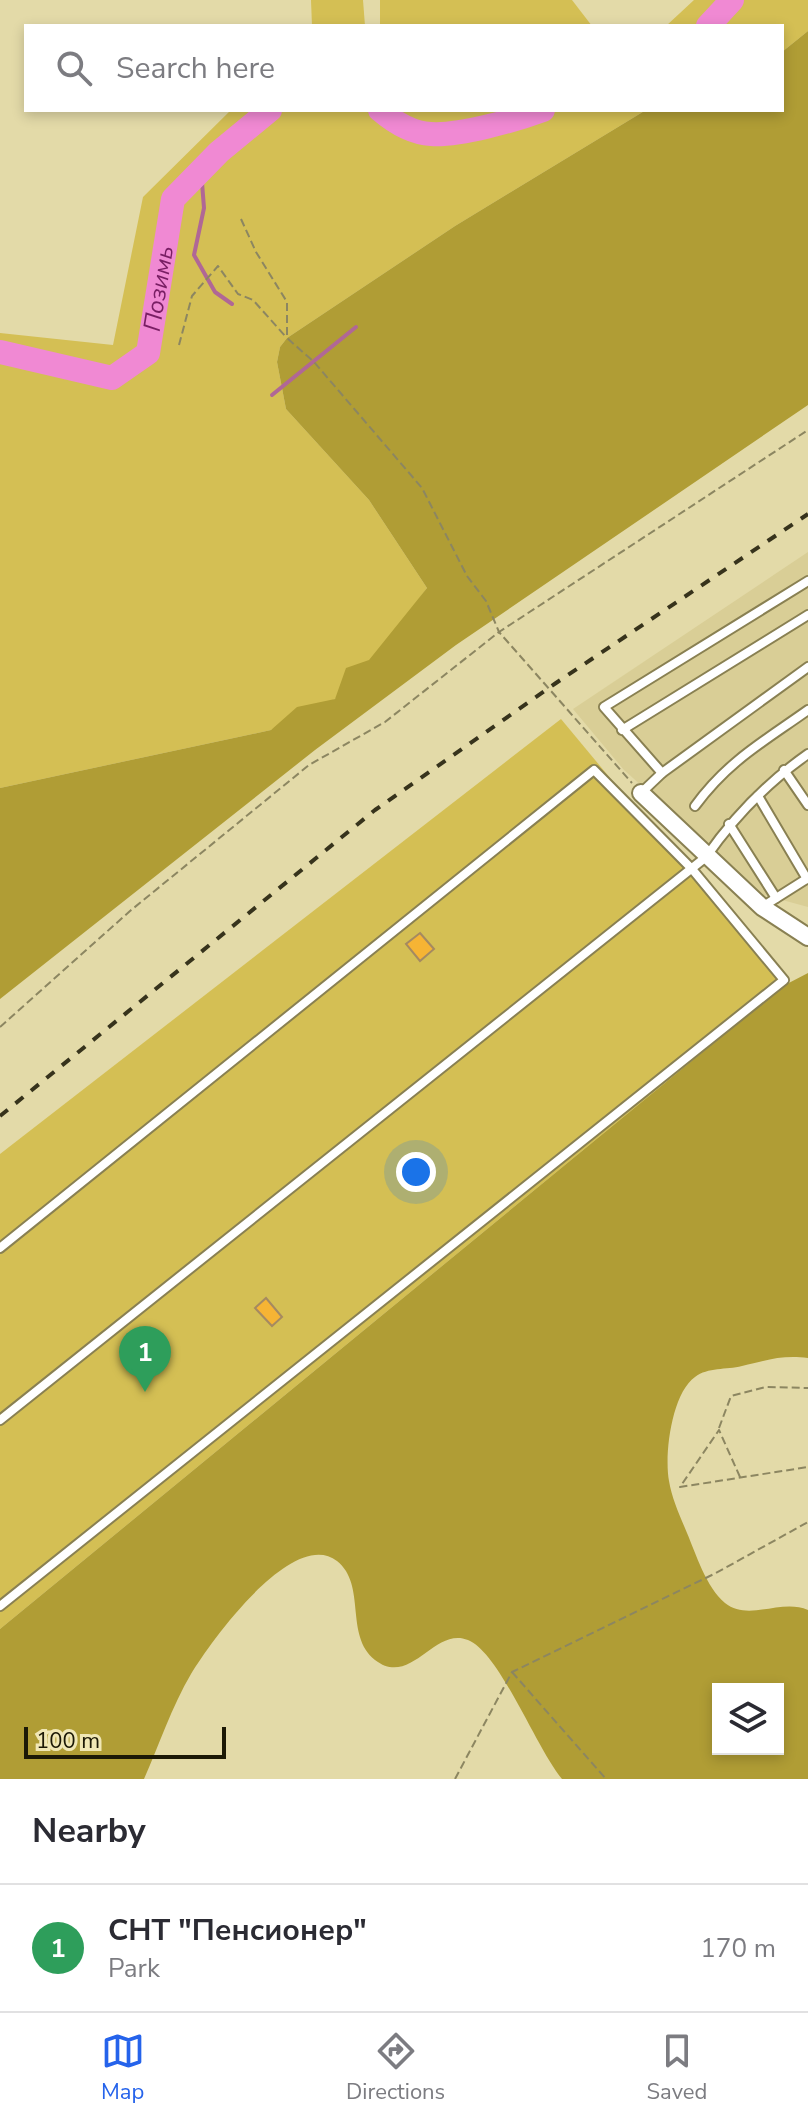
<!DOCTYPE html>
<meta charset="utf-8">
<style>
body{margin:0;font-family:"Nunito Sans",sans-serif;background:#f7f7f7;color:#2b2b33}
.controls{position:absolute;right:24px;bottom:24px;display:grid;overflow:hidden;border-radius:0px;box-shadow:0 4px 12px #0003}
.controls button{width:72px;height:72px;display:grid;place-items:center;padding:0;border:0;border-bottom:2px solid #e1e1e2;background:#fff;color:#2b2b33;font:40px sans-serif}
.scale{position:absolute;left:24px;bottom:20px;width:202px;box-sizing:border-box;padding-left:8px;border:4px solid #1c1906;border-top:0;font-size:22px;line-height:28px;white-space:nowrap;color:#1c1906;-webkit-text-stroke:6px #f0e7b5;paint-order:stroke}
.you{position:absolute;left:416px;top:1172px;width:28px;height:28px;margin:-20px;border:6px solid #fff;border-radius:50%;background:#1a73e8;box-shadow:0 0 0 12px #1a73e833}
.badge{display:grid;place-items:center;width:52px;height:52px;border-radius:50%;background:#2563eb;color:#fff;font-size:26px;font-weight:700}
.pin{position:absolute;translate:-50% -66px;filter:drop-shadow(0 2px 4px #0008)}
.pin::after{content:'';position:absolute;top:42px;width:28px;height:24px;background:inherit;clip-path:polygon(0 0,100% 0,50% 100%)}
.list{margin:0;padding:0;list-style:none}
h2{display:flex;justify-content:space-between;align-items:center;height:104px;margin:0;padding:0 32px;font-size:34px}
h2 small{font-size:26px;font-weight:400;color:#7c7c81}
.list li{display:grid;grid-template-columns:52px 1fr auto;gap:24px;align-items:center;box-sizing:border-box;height:128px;padding:0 32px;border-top:2px solid #e1e1e2}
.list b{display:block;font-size:30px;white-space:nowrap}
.list p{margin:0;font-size:26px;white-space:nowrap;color:#7c7c81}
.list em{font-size:26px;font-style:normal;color:#7c7c81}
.icon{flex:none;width:44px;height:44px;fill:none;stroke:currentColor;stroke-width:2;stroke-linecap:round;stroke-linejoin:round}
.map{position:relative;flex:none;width:808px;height:1779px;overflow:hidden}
.search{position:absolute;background:#fff;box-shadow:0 4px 12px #0003;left:24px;right:24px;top:24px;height:88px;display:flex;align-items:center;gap:20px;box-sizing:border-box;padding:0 28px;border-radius:0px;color:#7c7c81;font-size:30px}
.sheet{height:232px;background:#fff}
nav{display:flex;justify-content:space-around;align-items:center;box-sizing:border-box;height:112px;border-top:2px solid #e1e1e2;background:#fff;font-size:22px;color:#7c7c81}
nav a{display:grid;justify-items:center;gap:4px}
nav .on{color:#2563eb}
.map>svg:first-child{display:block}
</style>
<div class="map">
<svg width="808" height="1779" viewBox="0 0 808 1779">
<rect width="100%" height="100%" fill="#e3daa8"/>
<path fill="#d9ce96" d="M 808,552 L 808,907 L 764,895 L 624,770 L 573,709 Z"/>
<g fill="#d4bf54">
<path d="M 311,0 L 363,0 L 365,26 L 312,26 Z"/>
<path d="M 380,0 L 572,0 L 592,26 L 380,26 Z"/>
<path d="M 694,0 L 808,0 L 808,31 L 782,52 L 782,26 L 666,26 Z"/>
<path d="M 231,110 L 646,110 L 455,226 L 287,338 L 280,347 L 277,362 L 286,409 L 369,500 L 427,588 L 387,642 L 335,699 L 271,730 L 0,788 L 0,333 L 113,345 L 143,197 Z"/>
<path d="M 561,719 L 783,986 L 0,1629 L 0,1154 Z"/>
</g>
<g fill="#b09d35" fill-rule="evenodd">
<path d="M 808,31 L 808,405 L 456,645 L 315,750 L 0,999 L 0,788 L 271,730 L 297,707 L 335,699 L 346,668 L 369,660 L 427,588 L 369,500 L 286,409 L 277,362 L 280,347 L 287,338 L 455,226 L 646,110 L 782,110 L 782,52 Z"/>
<path d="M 808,973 L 808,1358 C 782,1355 767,1360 742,1366 C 726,1370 708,1367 695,1377 C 672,1393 664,1454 669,1481 C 672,1499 680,1516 687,1533 C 696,1554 706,1587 725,1603 C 749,1622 781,1598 808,1610 L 808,1779 L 562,1779 C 536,1748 500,1653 468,1640 C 434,1626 411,1688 375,1660 C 344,1635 367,1585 337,1561 C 293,1527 210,1642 191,1674 C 172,1706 159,1745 144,1779 L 0,1779 L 0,1629 L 783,986 ZM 718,1689 L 778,1689 L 778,1749 L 718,1749 Z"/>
</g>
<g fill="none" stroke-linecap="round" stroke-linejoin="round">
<g stroke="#b06796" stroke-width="4">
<path d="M 201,170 L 204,208 L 194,255 L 215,292 L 232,304"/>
<path d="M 272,395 L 356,327"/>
</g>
<g stroke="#f089d3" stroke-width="24">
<path d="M 708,26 L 732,0"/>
<path d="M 380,110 C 394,122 411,133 431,134 C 459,136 516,120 543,110"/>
<path id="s1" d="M 0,352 L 112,378 L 148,353 L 173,199 L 219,152 L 270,110"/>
</g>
</g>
<g fill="#f6b434" stroke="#a58a61" stroke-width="2">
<path d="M 420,933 L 434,949 L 420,961 L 406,944 Z"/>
<path d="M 266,1298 L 282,1317 L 272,1326 L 255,1308 Z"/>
</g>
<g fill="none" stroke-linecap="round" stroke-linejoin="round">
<g stroke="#898052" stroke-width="12">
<g id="service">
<path d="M 622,730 L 808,615"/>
<path d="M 784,770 L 808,805"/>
<path d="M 662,773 L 604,707 L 808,581"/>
<path d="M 641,793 L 662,773 L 808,667"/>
<path d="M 758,796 L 807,879"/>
<path d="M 695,806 C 728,761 763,742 808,710"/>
<path d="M 729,824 L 776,898"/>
<path d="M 762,907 L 808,878"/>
<path d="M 0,1248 L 594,770 L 692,869 L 784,980 L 0,1606"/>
<path d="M 0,1420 L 706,857 C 734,817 768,782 808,754"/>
</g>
</g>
<g stroke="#898052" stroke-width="20">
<path id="minor" d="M 641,793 L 762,907 L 808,937"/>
</g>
<g stroke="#8c8661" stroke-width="2" stroke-dasharray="8 4" stroke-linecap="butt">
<path d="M 241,219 L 256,252 L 287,302 L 287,338 L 314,362 L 422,488 L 467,576 L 486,601 L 499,632 L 632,783"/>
<path d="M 179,345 L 192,296 L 218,266 L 238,294 L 253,300 L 286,337"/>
<path d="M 0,1027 L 130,911 L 309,765 L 385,722 L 499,632 L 808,430"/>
<path d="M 719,1428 L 731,1396 L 766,1387 L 808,1388"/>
<path d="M 740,1477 L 719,1430 L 680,1487 L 808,1467"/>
<path d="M 512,1672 L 606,1779"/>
<path d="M 455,1779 L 512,1672 L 716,1573 L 808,1522"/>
</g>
<use href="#service" stroke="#fff" stroke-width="8"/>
<use href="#minor" stroke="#fff" stroke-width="16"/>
<path stroke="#37331c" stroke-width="4" stroke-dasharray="10 10" stroke-linecap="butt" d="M 0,1116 L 375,810 L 556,683 L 808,514"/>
</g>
<g text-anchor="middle" stroke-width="6" stroke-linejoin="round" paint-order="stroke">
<g font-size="24" font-style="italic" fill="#791e64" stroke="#f0e7b5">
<text dy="8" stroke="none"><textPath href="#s1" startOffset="224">Позимь</textPath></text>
</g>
</g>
</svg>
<div class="controls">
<button><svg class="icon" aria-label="layers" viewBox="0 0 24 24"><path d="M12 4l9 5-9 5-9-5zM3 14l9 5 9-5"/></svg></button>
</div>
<div class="scale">100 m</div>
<div class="you"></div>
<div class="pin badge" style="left:145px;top:1392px;background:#2e9e5b">1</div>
<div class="search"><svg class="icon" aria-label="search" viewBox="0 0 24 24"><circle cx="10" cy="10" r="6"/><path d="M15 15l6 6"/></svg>Search here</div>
</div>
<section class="sheet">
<h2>Nearby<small></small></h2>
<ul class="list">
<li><span class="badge" style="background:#2e9e5b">1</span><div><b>СНТ &quot;Пенсионер&quot;</b><p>Park</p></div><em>170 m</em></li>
</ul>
</section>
<nav>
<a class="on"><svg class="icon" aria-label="map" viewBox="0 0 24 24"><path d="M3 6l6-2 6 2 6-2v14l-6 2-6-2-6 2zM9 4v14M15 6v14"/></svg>Map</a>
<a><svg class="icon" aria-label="directions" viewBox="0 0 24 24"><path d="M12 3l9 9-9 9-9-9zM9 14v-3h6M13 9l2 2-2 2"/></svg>Directions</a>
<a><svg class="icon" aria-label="saved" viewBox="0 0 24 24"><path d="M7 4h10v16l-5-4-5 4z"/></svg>Saved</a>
</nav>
